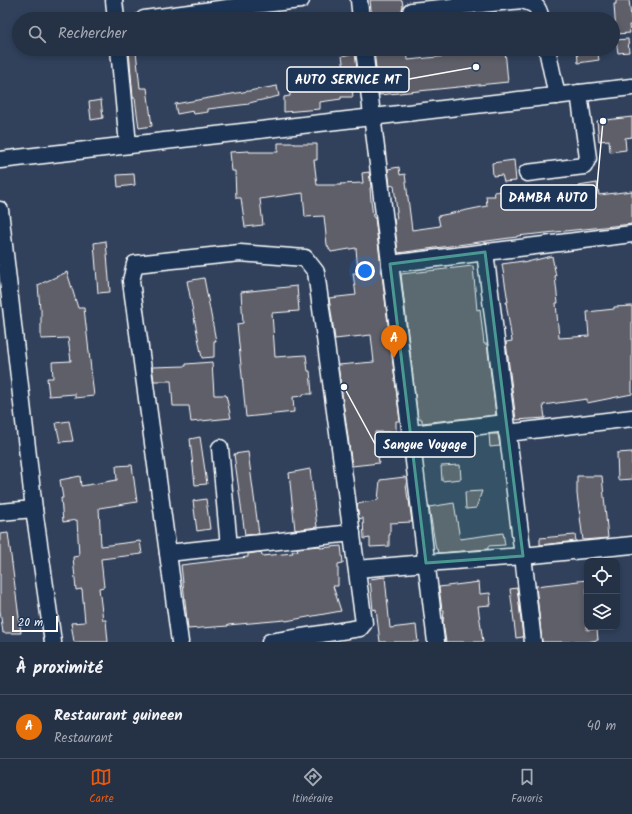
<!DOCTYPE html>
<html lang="fr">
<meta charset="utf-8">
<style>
body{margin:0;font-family:Kalam,sans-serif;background:#2d394c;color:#f1f3f6}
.controls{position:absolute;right:12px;bottom:12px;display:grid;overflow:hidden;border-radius:8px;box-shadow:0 2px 6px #0003}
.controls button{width:36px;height:36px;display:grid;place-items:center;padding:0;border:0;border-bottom:1px solid #424c5e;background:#253145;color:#f1f3f6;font:20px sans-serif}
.scale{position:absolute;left:12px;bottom:10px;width:46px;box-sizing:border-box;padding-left:4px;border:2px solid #fff;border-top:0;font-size:11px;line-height:14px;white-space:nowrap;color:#fff;-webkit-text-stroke:3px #1d3557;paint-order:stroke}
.you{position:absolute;left:365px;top:271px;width:14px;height:14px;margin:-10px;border:3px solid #fff;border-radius:50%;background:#1a73e8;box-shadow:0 0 0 6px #1a73e833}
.badge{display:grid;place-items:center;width:26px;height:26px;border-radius:50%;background:#ea580c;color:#fff;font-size:13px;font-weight:700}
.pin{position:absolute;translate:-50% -33px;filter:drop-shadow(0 1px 2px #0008)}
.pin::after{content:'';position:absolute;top:21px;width:14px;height:12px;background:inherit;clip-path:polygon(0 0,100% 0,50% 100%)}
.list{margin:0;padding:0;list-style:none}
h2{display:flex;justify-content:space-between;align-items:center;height:52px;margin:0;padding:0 16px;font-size:17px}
h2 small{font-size:13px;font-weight:400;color:#a3a9b3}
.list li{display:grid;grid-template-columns:26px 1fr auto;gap:12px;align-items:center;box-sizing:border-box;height:64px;padding:0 16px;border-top:1px solid #424c5e}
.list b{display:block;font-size:15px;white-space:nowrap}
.list p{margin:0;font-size:13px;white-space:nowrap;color:#a3a9b3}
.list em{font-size:13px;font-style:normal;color:#a3a9b3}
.icon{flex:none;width:22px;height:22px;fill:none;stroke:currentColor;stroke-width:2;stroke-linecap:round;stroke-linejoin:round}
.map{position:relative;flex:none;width:632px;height:642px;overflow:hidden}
.search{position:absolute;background:#253145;box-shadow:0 2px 6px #0003;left:12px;right:12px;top:12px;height:44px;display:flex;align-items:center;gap:10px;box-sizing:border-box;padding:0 14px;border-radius:22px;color:#a3a9b3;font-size:15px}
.sheet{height:116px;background:#253145}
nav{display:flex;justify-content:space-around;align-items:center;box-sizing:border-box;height:56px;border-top:1px solid #424c5e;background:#253145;font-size:11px;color:#a3a9b3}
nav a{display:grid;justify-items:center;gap:2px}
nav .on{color:#ea580c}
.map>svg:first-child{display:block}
</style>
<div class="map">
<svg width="632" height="642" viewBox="0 0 632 642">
<rect width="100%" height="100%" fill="#31415c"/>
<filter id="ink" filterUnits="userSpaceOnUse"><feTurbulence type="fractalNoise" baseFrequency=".025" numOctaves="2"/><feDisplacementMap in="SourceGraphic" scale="8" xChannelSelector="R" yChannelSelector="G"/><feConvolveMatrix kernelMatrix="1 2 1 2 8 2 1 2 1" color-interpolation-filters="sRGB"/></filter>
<g filter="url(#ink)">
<g fill="#5f5e69" stroke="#fff">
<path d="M 370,0 L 402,0 L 403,6 L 402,12 L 404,19 L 372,19 Z"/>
<path d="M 616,0 L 629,0 L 632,25 L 629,25 L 630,33 L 616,34 L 614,4 L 616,4 Z"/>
<path d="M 628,39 L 629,52 L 618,53 L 616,40 Z"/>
<path d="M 378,49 L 407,49 L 408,60 L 505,50 L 508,82 L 379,95 L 374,50 Z"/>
<path d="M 577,49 L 597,49 L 599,60 L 578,63 Z"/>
<path d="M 129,51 L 136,51 L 140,88 L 147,88 L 152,126 L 139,128 L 136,106 L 135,98 L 133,98 Z"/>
<path d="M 355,53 L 357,68 L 350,69 L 353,97 L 341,97 L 341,99 L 320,102 L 320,109 L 284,112 L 284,97 L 290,96 L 289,82 L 313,79 L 314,80 L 344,69 L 342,56 Z"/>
<path d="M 277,86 L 279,96 L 249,103 L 249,104 L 208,109 L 208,112 L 194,114 L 193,111 L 177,114 L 175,104 Z"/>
<path d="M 101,100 L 103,118 L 91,120 L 89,102 Z"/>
<path d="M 632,117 L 632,137 L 625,138 L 626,150 L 610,152 L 609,140 L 599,141 L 597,121 Z"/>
<path d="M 278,143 L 294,143 L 294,144 L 317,144 L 317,160 L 314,160 L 317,185 L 341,185 L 340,184 L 363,183 L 362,173 L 369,172 L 371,187 L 370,188 L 371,200 L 373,217 L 375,218 L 400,421 L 396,421 L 396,432 L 375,432 L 379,463 L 352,466 L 338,365 L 374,362 L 371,335 L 335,339 L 329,298 L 356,295 L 353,273 L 358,273 L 356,248 L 331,252 L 327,245 L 324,216 L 305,217 L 303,193 L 260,199 L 263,225 L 245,227 L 241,198 L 236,198 L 235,171 L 232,171 L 230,152 L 249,151 L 249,152 L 278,152 Z"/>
<path d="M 514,160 L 516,181 L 504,182 L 502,175 L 493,176 L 492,163 Z"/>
<path d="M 399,167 L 400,175 L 405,174 L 412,230 L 440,226 L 438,216 L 487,206 L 486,196 L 495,196 L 494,192 L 510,190 L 512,206 L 581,198 L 579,186 L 597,183 L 599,195 L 632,191 L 632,224 L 517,236 L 517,237 L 398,253 L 394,218 L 397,219 L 396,212 L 397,212 L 394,185 L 390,186 L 388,169 Z"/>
<path d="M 134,174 L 135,185 L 118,187 L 117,175 Z"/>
<path d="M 106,241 L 110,292 L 98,293 L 94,243 Z"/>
<path d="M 552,256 L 556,276 L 555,276 L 558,303 L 556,303 L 559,338 L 589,336 L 587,312 L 614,309 L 614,307 L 632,306 L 632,394 L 587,403 L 587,399 L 543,405 L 545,418 L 516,420 L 506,342 L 512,341 L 506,302 L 508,302 L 502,264 L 523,261 L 523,263 Z"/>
<path d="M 473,266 L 477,310 L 480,309 L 484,344 L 487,344 L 496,415 L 422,423 L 422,419 L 418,419 L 401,274 Z"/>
<path d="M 67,272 L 78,308 L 84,308 L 94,396 L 75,398 L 75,394 L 49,396 L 47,378 L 53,378 L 52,362 L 71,361 L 68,338 L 41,339 L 41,308 L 40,309 L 38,285 Z"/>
<path d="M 204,278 L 216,341 L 214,341 L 214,357 L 202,358 L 187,281 Z"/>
<path d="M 297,286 L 299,311 L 272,313 L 275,357 L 306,355 L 308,371 L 310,371 L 312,394 L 303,394 L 303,396 L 293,397 L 294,412 L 246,417 L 237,324 L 243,323 L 241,292 Z"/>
<path d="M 212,362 L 214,395 L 226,395 L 231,418 L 191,422 L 189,406 L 173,406 L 171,381 L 154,381 L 152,367 L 186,366 L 186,364 Z"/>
<path d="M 69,421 L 73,441 L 60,442 L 56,423 Z"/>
<path d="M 489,434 L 498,434 L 500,446 L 490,447 Z"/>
<path d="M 200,437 L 207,484 L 195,485 L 190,439 Z"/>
<path d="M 248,452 L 259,534 L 245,535 L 234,454 Z"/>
<path d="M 632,452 L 632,479 L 618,480 L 617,453 Z"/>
<path d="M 132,465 L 137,502 L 99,508 L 101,546 L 140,541 L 142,554 L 101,559 L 104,587 L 99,588 L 103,620 L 106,620 L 108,642 L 74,642 L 71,623 L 85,622 L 82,589 L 76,590 L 73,557 L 79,556 L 77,520 L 63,522 L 61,498 L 63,498 L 60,480 L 80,476 L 81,486 L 117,480 L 116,466 Z"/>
<path d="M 460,465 L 461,479 L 442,481 L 441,466 Z"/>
<path d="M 310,469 L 317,527 L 295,530 L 289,473 Z"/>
<path d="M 577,476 L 602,476 L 608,538 L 583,540 L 577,494 Z"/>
<path d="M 405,477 L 408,500 L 409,500 L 412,522 L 390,523 L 390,535 L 389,535 L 389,546 L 370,547 L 370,538 L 364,539 L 363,518 L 359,519 L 357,504 L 378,500 L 380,480 Z"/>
<path d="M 482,491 L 476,508 L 466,509 L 465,492 Z"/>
<path d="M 206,499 L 210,529 L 197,531 L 193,501 Z"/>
<path d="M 454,503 L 460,539 L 503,533 L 505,545 L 488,546 L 488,549 L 438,553 L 437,549 L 436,549 L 429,507 Z"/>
<path d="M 8,533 L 21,633 L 3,633 L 0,610 L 0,534 Z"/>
<path d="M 575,535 L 576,541 L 540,545 L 540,538 Z"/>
<path d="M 320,546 L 320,548 L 341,546 L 343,563 L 338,564 L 338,586 L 333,586 L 341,611 L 286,621 L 285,620 L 228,625 L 228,626 L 188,629 L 181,565 L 248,557 L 248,554 L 261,552 L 262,556 L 293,553 L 292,551 L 298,551 L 297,548 Z"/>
<path d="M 385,577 L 390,628 L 416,625 L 418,642 L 380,642 L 376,609 L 373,610 L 370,579 Z"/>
<path d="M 587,580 L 587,630 L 597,629 L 598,640 L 587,642 L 542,642 L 536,586 Z"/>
<path d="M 479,582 L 480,594 L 490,593 L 491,605 L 478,606 L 483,642 L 446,642 L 443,623 L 444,610 L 442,610 L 439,587 Z"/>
<path d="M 517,588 L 523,637 L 516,638 L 510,589 Z"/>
</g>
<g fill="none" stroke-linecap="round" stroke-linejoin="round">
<g stroke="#fff" stroke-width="19">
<g id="minor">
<path d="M 114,0 L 116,19"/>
<path d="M 359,0 L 361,19"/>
<path d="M 411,11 L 522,0 C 535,4 538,5 541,19"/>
<path d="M 144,19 L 235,7 L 301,0"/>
<path d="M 119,49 L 128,145"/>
<path d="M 364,49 L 436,642"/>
<path d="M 547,49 L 557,96"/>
<path d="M 0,160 L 632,87"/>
<path d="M 527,173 L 584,166 L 588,158 L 579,93"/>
<path d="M 0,210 L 34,509 L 53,642"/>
<path d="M 485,252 L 523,556 L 533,642"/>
<path d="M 390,264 L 632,234"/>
<path d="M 507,433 L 632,418"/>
<path d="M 411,434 L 506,423"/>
<path d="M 220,448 L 229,547"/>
<path d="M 0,512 L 34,509"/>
<path d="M 168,553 L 352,533"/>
<path d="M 357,569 L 426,563 L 523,556 L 632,545"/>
<path d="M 180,642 L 131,281 L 135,264 L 240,253 L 305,258 L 316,272 L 364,623 L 360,628 L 270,642"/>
</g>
</g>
<use href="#minor" stroke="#1d3557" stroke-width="16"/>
</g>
</g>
<path fill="#4b9892" fill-opacity="0.2" stroke="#4b9892" stroke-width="3" stroke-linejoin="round" d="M 485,252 L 523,556 L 426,563 L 390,264 Z"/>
<path fill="none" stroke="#fff" stroke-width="1.5" d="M476 67L409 79M603 121L596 198M344 387L375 444"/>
<g fill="#fff" stroke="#1d3557" stroke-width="1.5">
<circle cx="476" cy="67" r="4"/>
<circle cx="603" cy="121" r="4"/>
<circle cx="344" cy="387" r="4"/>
</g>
<g fill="#1d3557" stroke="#fff" stroke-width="1.5">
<rect x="287" y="67" width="122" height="25" rx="4"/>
<rect x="501" y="185" width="95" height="25" rx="4"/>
<rect x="375" y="432" width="100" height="25" rx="4"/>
</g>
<g font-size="13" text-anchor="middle" font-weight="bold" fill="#fff">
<text x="348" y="84">AUTO SERVICE MT</text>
<text x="548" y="202">DAMBA AUTO</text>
<text x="425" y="449">Sangue Voyage</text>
</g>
</svg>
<div class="controls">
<button><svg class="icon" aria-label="locate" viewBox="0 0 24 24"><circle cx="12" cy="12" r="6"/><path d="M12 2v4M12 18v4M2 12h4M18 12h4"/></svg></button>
<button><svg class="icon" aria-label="layers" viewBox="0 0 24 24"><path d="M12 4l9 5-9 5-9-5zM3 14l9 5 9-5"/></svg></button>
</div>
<div class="scale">20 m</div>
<div class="you"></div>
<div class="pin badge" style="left:394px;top:358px;background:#e8710a">A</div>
<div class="search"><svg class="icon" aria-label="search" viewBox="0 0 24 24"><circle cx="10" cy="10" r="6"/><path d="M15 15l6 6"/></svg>Rechercher</div>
</div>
<section class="sheet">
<h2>À proximité<small></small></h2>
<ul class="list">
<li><span class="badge" style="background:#e8710a">A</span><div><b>Restaurant guineen</b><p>Restaurant</p></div><em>40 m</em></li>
</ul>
</section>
<nav>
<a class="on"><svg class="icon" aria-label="map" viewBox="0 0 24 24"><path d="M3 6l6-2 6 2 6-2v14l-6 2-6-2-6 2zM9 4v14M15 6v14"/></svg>Carte</a>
<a><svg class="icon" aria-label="directions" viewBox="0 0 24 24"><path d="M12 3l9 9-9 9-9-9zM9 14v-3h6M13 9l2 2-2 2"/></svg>Itinéraire</a>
<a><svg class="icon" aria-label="saved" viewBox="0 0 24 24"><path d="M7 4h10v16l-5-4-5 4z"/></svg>Favoris</a>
</nav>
